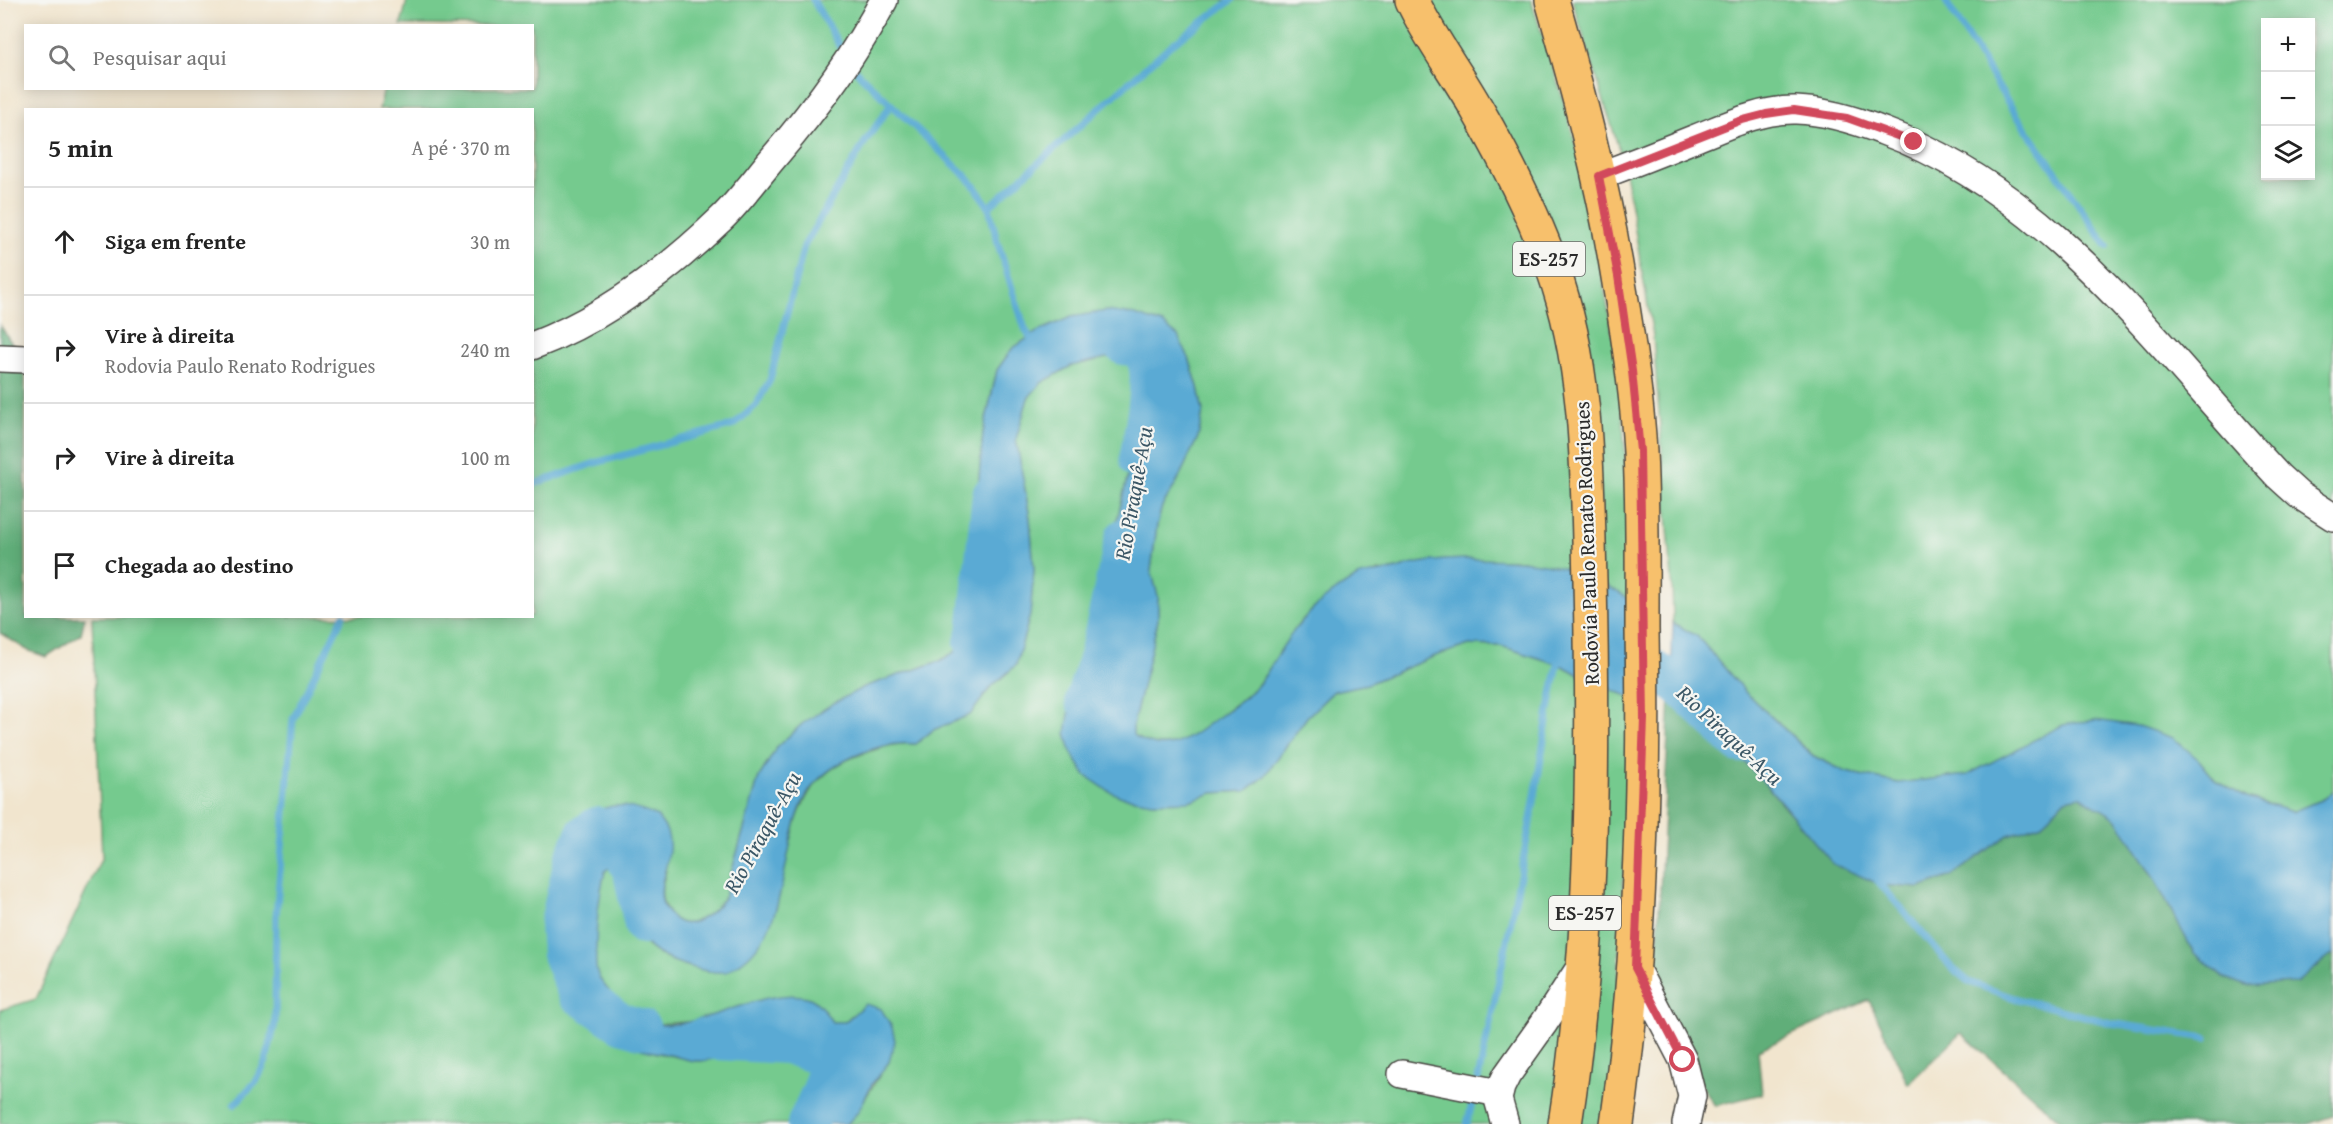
<!DOCTYPE html>
<html lang="pt">
<meta charset="utf-8">
<style>
body{margin:0;font-family:"Gentium Book Plus",serif;background:#f2f2f2;color:#222}
.controls{position:absolute;right:18px;top:18px;display:grid;overflow:hidden;border-radius:0px;box-shadow:0 3px 15px #0003}
.controls button{width:54px;height:54px;display:grid;place-items:center;padding:0;border:0;border-bottom:2px solid #e0e0e0;background:#fff;color:#222;font:30px sans-serif}
.stop{position:absolute;width:18px;height:18px;margin:-14px;border:4px solid #d1495b;border-radius:50%;background:#fff}
.stop.end{background:#d1495b;border-color:#fff;box-shadow:0 2px 6px #0008}
.list{margin:0;padding:0;list-style:none}
h2{display:flex;justify-content:space-between;align-items:center;height:78px;margin:0;padding:0 24px;font-size:26px}
h2 small{font-size:20px;font-weight:400;color:#767676}
.list li{display:grid;grid-template-columns:39px 1fr auto;gap:18px;align-items:center;box-sizing:border-box;height:108px;padding:0 24px;border-top:2px solid #e0e0e0}
.list b{display:block;font-size:22px;white-space:nowrap}
.list p{margin:0;font-size:20px;white-space:nowrap;color:#767676}
.list em{font-size:20px;font-style:normal;color:#767676}
.icon{flex:none;width:33px;height:33px;fill:none;stroke:currentColor;stroke-width:2;stroke-linecap:round;stroke-linejoin:round}
.map{position:relative;flex:none;width:2333px;height:1124px;overflow:hidden}
.search{position:absolute;background:#fff;box-shadow:0 3px 15px #0003;left:24px;top:24px;width:510px;height:66px;display:flex;align-items:center;gap:15px;box-sizing:border-box;padding:0 21px;border-radius:0px;color:#767676;font-size:22px}
.panel{position:absolute;background:#fff;box-shadow:0 3px 15px #0003;left:24px;top:108px;width:510px;height:510px;border-radius:0px}
.map>svg:first-child{display:block}
</style>
<div class="map">
<svg width="2333" height="1124" viewBox="0 0 2333 1124">
<rect width="100%" height="100%" fill="#f6f6f2"/>
<filter id="ink" filterUnits="userSpaceOnUse"><feTurbulence type="fractalNoise" baseFrequency=".0167" numOctaves="2"/><feDisplacementMap in="SourceGraphic" scale="12" xChannelSelector="R" yChannelSelector="G"/><feConvolveMatrix kernelMatrix="1 2 1 2 8 2 1 2 1" color-interpolation-filters="sRGB"/></filter>
<filter id="wash" filterUnits="userSpaceOnUse"><feTurbulence type="fractalNoise" baseFrequency=".008" numOctaves="4" result="noise"/><feDisplacementMap in="SourceGraphic" scale="24" xChannelSelector="R" yChannelSelector="G"/><feGaussianBlur stdDeviation="1.35" result="paint"/><feColorMatrix in="noise" values="0 0 0 0 0 0 0 0 0 0 0 0 0 0 0 0 0 1.4 0 .05"/><feComposite in="paint" operator="in"/></filter>
<g filter="url(#wash)">
<rect width="100%" height="100%" fill="#f1e5ce"/>
<g fill="#75ca8e" stroke="#507a5c" stroke-width="1.5" fill-rule="evenodd">
<path d="M 407,0 L 1531,0 L 1565,105 L 1583,172 L 1620,375 L 1635,603 L 1592,578 L 1520,560 L 1446,560 L 1416,564 L 1385,572 L 1378,571 C 1359,582 1326,597 1311,611 C 1289,631 1278,659 1260,682 C 1249,696 1236,703 1222,714 C 1193,736 1169,759 1133,735 L 1133,724 L 1158,620 L 1158,596 L 1151,570 L 1157,525 L 1162,506 L 1176,484 L 1198,437 L 1203,412 L 1198,387 L 1189,358 L 1037,332 L 1012,349 L 997,370 L 983,433 L 977,500 L 986,548 L 984,578 L 969,637 L 955,652 L 940,661 L 864,687 L 802,724 L 778,746 L 759,777 L 724,898 C 712,914 687,935 670,915 C 664,907 661,900 662,889 C 662,883 665,877 666,871 L 595,816 L 579,878 L 583,984 L 606,1025 L 623,1042 L 657,1053 L 700,1061 L 728,1055 L 776,1033 L 791,1032 L 800,1035 C 809,1054 832,1092 821,1113 C 819,1117 815,1121 812,1124 L 0,1124 L 0,1010 L 36,999 L 102,857 L 92,617 L 532,616 L 532,110 L 379,109 L 384,89 L 532,88 L 532,26 L 401,25 Z"/>
<path d="M 1572,0 L 2333,0 L 2333,791 L 2323,799 L 2292,812 L 2247,798 L 2216,781 L 2199,760 L 2063,725 L 1968,775 L 1898,783 L 1846,772 L 1814,756 L 1747,694 L 1697,636 L 1673,623 L 1672,579 L 1653,336 L 1624,165 ZM 2266,22 L 2310,22 L 2310,176 L 2266,176 Z"/>
<path d="M 1125,356 L 1143,371 L 1150,388 L 1149,400 L 1131,463 L 1112,541 L 1110,570 L 1115,605 L 1113,622 L 1108,639 L 1078,682 L 1153,802 L 1189,801 L 1212,793 L 1246,791 L 1264,777 L 1307,717 L 1334,691 L 1367,684 L 1435,656 L 1469,645 L 1501,646 L 1548,661 L 1565,667 L 1594,683 L 1633,698 L 1614,1062 L 1603,1124 L 847,1124 C 864,1105 873,1082 889,1062 L 852,1015 L 845,1022 L 832,1022 L 822,1008 L 768,999 L 698,1021 L 657,1024 L 636,1018 L 619,1006 L 599,978 L 595,968 L 596,911 L 605,871 L 616,863 L 626,859 L 633,864 L 628,911 L 646,945 L 665,958 L 708,971 C 719,961 772,918 776,909 C 779,899 780,888 783,877 C 795,821 801,774 862,754 C 881,748 896,742 916,744 L 933,730 L 970,715 L 990,688 L 1016,665 L 1030,615 L 1034,570 L 1030,518 L 1016,439 L 1028,398 L 1041,383 L 1071,366 L 1106,358 Z"/>
</g>
<g fill="#60ae79" stroke="#466c52" stroke-width="1.5">
<path d="M 0,325 L 25,364 L 26,616 L 85,617 L 81,634 L 46,657 L 27,650 L 0,633 Z"/>
<path d="M 1671,676 L 1697,702 L 1710,720 L 1833,863 L 1881,885 L 1920,888 L 1951,876 L 2008,835 L 2042,824 L 2065,799 L 2080,796 L 2116,817 L 2151,873 L 2194,953 L 2296,983 L 2333,954 L 2333,1116 L 2308,1124 L 2064,1124 L 1961,1033 L 1908,1084 L 1869,1000 L 1758,1050 L 1762,1094 L 1715,1106 L 1668,1033 L 1653,1030 Z"/>
</g>
<g fill="#5aaad4" stroke="#426a80" stroke-width="1.5">
<path d="M 1106,311 L 1135,315 L 1163,324 L 1178,336 L 1189,358 L 1198,387 L 1203,412 L 1198,437 L 1176,484 L 1162,506 L 1157,525 L 1151,570 L 1158,596 L 1158,620 L 1133,725 L 1133,735 C 1171,761 1194,733 1225,712 C 1239,702 1252,694 1262,680 C 1274,663 1283,643 1297,627 C 1312,608 1335,589 1356,578 C 1366,573 1377,573 1387,571 C 1397,570 1407,565 1418,563 C 1462,556 1533,558 1575,571 C 1597,578 1616,591 1635,603 L 1633,698 L 1594,683 L 1565,667 L 1548,661 L 1501,646 L 1469,645 L 1435,656 L 1367,684 L 1334,691 L 1307,717 L 1264,777 L 1246,791 L 1212,793 L 1189,801 L 1153,802 L 1122,797 L 1107,790 L 1085,775 L 1071,752 L 1066,733 L 1070,707 L 1078,682 L 1108,639 L 1113,622 L 1115,605 L 1110,570 L 1112,541 L 1131,463 L 1149,400 L 1150,388 L 1143,371 L 1125,356 L 1106,358 L 1071,366 L 1041,383 L 1028,398 L 1016,439 L 1030,518 L 1034,570 L 1030,615 L 1016,665 L 990,688 L 970,715 L 933,730 L 916,744 C 879,740 824,763 806,796 C 778,849 792,930 737,965 C 733,967 729,971 725,972 C 717,973 706,971 698,969 C 687,966 673,962 664,957 C 658,954 649,948 646,943 C 639,935 638,928 629,922 L 628,911 L 633,864 L 626,859 L 616,863 L 605,871 C 598,899 596,924 596,953 C 596,961 595,968 598,975 C 600,982 607,987 611,994 C 657,1069 746,982 807,997 C 818,1000 826,1013 832,1022 L 845,1022 L 865,1004 L 881,1009 L 892,1027 L 895,1041 L 889,1062 L 872,1084 L 858,1112 L 847,1124 L 812,1124 C 815,1121 819,1117 821,1113 C 832,1092 809,1054 800,1035 C 768,1025 734,1059 701,1061 C 691,1062 679,1057 670,1055 C 656,1052 633,1049 622,1041 C 588,1015 571,959 572,918 C 572,884 587,849 595,816 C 609,796 639,810 657,816 C 660,821 665,826 667,832 C 676,857 655,881 663,905 C 664,909 668,913 671,916 C 687,935 713,913 724,898 L 759,777 L 778,746 L 802,724 L 832,704 L 864,687 L 940,661 L 955,652 L 969,637 L 984,578 L 986,548 L 977,500 L 983,433 L 997,370 L 1012,349 L 1037,332 L 1071,317 Z"/>
<path d="M 1673,623 L 1697,636 L 1747,694 L 1813,756 L 1846,772 L 1898,783 L 1967,775 L 2063,725 L 2095,720 L 2138,726 L 2173,738 L 2199,760 L 2216,781 L 2247,798 L 2292,812 L 2323,799 L 2333,791 L 2333,954 L 2296,983 L 2246,986 L 2223,977 L 2194,953 L 2151,873 L 2116,818 L 2080,796 L 2065,799 L 2042,824 L 2008,835 L 1951,876 L 1920,888 L 1881,885 L 1833,864 L 1770,789 L 1736,753 L 1697,702 L 1671,676 Z"/>
</g>
<g fill="none" stroke-linecap="round" stroke-linejoin="round">
<g stroke="#5aaad4" stroke-width="7">
<path d="M 813,0 L 845,55"/>
<path d="M 1945,0 L 2007,101 L 2107,246"/>
<path d="M 852,67 L 970,180 L 989,207 L 997,241 L 1025,329 L 1033,343"/>
<path d="M 989,207 L 1172,44 L 1232,0"/>
<path d="M 532,485 L 595,463 L 734,425 L 756,405 L 770,380 L 804,246 L 865,142 L 890,106"/>
<path d="M 1877,880 L 1951,967 L 1969,982 L 2014,998 L 2111,1023 L 2206,1038"/>
<path d="M 1477,1084 C 1496,996 1514,907 1531,819 C 1541,764 1547,710 1560,656"/>
<path d="M 234,1105 L 257,1080 L 266,1061 L 275,1023 L 276,916 L 293,719 L 343,616"/>
<path d="M 1467,1124 L 1474,1095"/>
</g>
<g stroke="#5aaad4" stroke-width="40">
<path d="M 1124,345 C 1132,346 1140,346 1144,354 C 1157,375 1143,436 1139,460"/>
<path d="M 974,642 L 977,633 L 992,495"/>
<path d="M 1611,648 L 1677,683 L 1739,743"/>
<path d="M 1085,700 L 1099,656 L 1125,538"/>
<path d="M 641,1029 L 621,1023 L 578,994 L 562,954 L 560,923 L 574,860 L 585,835 L 597,827 L 614,834 L 633,872 L 644,925"/>
<path d="M 700,1039 L 787,1044 L 818,1055 L 826,1065 L 824,1086 L 807,1124"/>
</g>
</g>
</g>
<g filter="url(#ink)">
<g fill="none" stroke-linecap="round" stroke-linejoin="round">
<g stroke="#494743" stroke-width="30">
<g id="minor">
<path d="M 1599,176 C 1631,164 1664,151 1696,138 C 1727,126 1761,109 1796,110 C 1826,111 1855,120 1883,131 C 2052,193 2160,349 2278,476 L 2299,495 L 2333,517"/>
<path d="M 532,346 C 603,319 667,271 721,219 C 740,201 757,177 774,157 C 816,108 854,57 884,0"/>
<path d="M 0,358 L 26,359"/>
<path d="M 1635,968 L 1683,1060 L 1692,1096 L 1686,1124"/>
<path d="M 1402,1074 L 1499,1093"/>
<path d="M 1505,1124 L 1498,1099 L 1501,1087 L 1507,1075 L 1544,1023 L 1583,963"/>
</g>
</g>
<g stroke="#494743" stroke-width="36">
<g id="major">
<path d="M 1412,0 C 1430,39 1457,73 1478,111 C 1506,160 1534,215 1553,269 C 1589,370 1587,475 1590,581 C 1594,762 1593,945 1565,1124"/>
<path d="M 1552,0 C 1578,91 1603,183 1618,277 C 1628,335 1637,394 1640,452 C 1643,511 1642,570 1642,629 C 1645,794 1640,960 1617,1124"/>
</g>
</g>
<use href="#minor" stroke="#fff" stroke-width="27"/>
<use href="#major" stroke="#f7c06c" stroke-width="33"/>
</g>
</g>
<g fill="none" stroke-linecap="round" stroke-linejoin="round" filter="url(#ink)">
<path stroke="#d1495b" stroke-width="8" d="M 1683,1060 L 1635,968 L 1644,718 L 1640,451 L 1632,371 L 1618,276 L 1599,176 L 1739,121 L 1766,114 L 1794,110 L 1847,118 L 1914,142"/>
</g>
<g text-anchor="middle" stroke-width="4.5" stroke-linejoin="round" paint-order="stroke">
<g fill="#f6f6f2" stroke="#686867" stroke-width="1.5">
<rect x="1513" y="242" width="72" height="34" rx="4.5"/>
<rect x="1549" y="896" width="72" height="34" rx="4.5"/>
</g>
<g font-size="20" font-weight="bold" fill="#2b2b2b">
<text x="1549" y="266">ES-257</text>
<text x="1585" y="920">ES-257</text>
</g>
<g font-size="21" fill="#2b2b2b" stroke="#f6f6f2">
<text transform="translate(1587 543) rotate(-92)" y="7">Rodovia Paulo Renato Rodrigues</text>
</g>
<g font-size="22" font-style="italic" fill="#3b5766" stroke="#f6f6f2">
<text transform="translate(1133 493) rotate(-80)" y="8">Rio Piraquê-Açu</text>
<text transform="translate(1730 735) rotate(43)" y="8">Rio Piraquê-Açu</text>
<text transform="translate(762 832) rotate(-61)" y="8">Rio Piraquê-Açu</text>
</g>
</g>
</svg>
<div class="controls">
<button>+</button>
<button>−</button>
<button><svg class="icon" aria-label="layers" viewBox="0 0 24 24"><path d="M12 4l9 5-9 5-9-5zM3 14l9 5 9-5"/></svg></button>
</div>
<div class="stop" style="left:1683px;top:1060px"></div>
<div class="stop end" style="left:1914px;top:142px"></div>
<div class="search"><svg class="icon" aria-label="search" viewBox="0 0 24 24"><circle cx="10" cy="10" r="6"/><path d="M15 15l6 6"/></svg>Pesquisar aqui</div>
<section class="panel">
<h2>5 min<small>A pé · 370 m</small></h2>
<ul class="list">
<li><svg class="icon" aria-label="ahead" viewBox="0 0 24 24"><path d="M12 20V5M6 11l6-6 6 6"/></svg><div><b>Siga em frente</b></div><em>30 m</em></li>
<li><svg class="icon" aria-label="right" viewBox="0 0 24 24"><path d="M7 20v-9h11M14 6l5 5-5 5"/></svg><div><b>Vire à direita</b><p>Rodovia Paulo Renato Rodrigues</p></div><em>240 m</em></li>
<li><svg class="icon" aria-label="right" viewBox="0 0 24 24"><path d="M7 20v-9h11M14 6l5 5-5 5"/></svg><div><b>Vire à direita</b></div><em>100 m</em></li>
<li><svg class="icon" aria-label="arrive" viewBox="0 0 24 24"><path d="M6 21V4h12l-3 4 3 4H6"/></svg><div><b>Chegada ao destino</b></div></li>
</ul>
</section>
</div>
